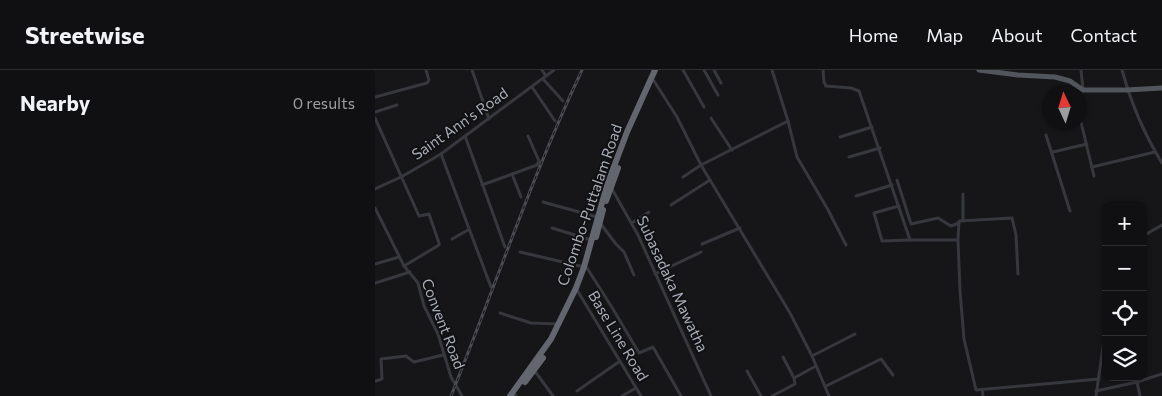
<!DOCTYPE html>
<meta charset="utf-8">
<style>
body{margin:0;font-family:Commissioner,sans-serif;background:#19191b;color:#f1f3f6}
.controls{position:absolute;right:15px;bottom:15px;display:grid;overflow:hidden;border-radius:10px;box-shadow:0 1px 4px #0004}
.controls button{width:45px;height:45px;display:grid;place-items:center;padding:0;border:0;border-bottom:1px solid #303032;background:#101012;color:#f1f3f6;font:25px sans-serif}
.compass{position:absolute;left:667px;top:15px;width:45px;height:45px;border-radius:50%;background:#101012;box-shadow:0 1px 4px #0004;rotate:356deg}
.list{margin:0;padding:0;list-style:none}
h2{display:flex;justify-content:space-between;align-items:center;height:65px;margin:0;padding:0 20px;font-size:21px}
h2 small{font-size:16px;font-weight:400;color:#9c9d9f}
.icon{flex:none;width:28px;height:28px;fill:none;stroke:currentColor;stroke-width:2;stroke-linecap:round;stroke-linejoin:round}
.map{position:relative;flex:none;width:787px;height:326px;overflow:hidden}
header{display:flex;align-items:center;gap:30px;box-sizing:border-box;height:70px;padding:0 25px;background:#101012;border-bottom:1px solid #303032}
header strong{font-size:24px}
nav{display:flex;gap:28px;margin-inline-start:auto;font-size:18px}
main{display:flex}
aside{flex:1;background:#101012}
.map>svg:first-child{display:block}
</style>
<header>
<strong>Streetwise</strong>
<nav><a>Home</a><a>Map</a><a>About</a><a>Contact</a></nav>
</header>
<main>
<aside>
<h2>Nearby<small>0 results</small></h2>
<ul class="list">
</ul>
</aside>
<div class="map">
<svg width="787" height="326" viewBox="0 0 787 326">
<rect width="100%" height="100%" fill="#161618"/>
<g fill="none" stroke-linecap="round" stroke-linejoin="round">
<g stroke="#37383d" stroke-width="3">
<path d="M 97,0 L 114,49"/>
<path d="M 167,0 L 171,6"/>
<path d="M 308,0 L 329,37"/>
<path d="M 329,0 L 343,25"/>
<path d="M 339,0 L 346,13"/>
<path d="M 397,0 L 413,51 L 422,87 L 452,138 L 471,175"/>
<path d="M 448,0 L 449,12 L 451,16 L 476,18 L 484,21 L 535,170 L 583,170 L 585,221 L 589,269 L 601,320 L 724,309"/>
<path d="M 706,0 L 708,19"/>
<path d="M 747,0 C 756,33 769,64 787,93"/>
<path d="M 168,9 L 188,31"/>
<path d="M 279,11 L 302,47 L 326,95 L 415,243 L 437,286 L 454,326"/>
<path d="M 157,17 L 180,51"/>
<path d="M 0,27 L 52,13 L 54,10 L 51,0"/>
<path d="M 0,42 L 22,35"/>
<path d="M 704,44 L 719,106"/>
<path d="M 0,48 L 44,146 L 54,144 L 64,173 L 64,175 L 29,196"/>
<path d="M 336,48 L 357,80"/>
<path d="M 671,65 L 695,141"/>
<path d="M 90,66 L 130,177"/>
<path d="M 465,67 L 497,57"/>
<path d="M 678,82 L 712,74"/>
<path d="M 66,84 L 116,217"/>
<path d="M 474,87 L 505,78"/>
<path d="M 717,97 L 780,82"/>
<path d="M 137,104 L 146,127"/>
<path d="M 308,107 L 326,95 L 413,51"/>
<path d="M 522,110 L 536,154 L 563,148 L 576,156 L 584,153"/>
<path d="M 107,115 L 162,95 L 164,91 L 153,66"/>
<path d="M 0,119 L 26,107 L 66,84 L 179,0"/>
<path d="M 237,119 L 263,165 L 336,326"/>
<path d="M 588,124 L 588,151"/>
<path d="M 481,126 L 517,115"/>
<path d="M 168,132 L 222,147"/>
<path d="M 296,135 L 335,110"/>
<path d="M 524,136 L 499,143 L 507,171 L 535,170"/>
<path d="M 0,138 L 29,196 L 43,213 L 49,236 L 63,264 L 76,307 L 87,326"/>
<path d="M 225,153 L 241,174 L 249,182 L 259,205"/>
<path d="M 257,153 L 274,142"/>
<path d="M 177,158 L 216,170"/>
<path d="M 768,166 L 787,155"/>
<path d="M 77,169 L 93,160"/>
<path d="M 583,169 L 584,151 L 637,148 L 641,165 L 643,204"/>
<path d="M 327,174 L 365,158"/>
<path d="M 145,182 L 209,197"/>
<path d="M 0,194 L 24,187"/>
<path d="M 212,198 L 238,239 L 264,283 L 278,277 L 306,326"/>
<path d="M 280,204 L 326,182"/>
<path d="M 0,213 L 35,202"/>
<path d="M 731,214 L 729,221 L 731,240"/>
<path d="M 202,220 L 266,326"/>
<path d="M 125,243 L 156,253 L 183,254"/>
<path d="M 437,286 L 480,264"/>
<path d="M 408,287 L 419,308"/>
<path d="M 159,300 L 178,326"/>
<path d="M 372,301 L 386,326"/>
<path d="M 1,311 L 7,309 L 6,289 L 31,286 L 39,292 L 68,285"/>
<path d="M 762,312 L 765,326"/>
<path d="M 451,316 L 506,289 L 518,305"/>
<path d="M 607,319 L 608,326"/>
<path d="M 202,321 L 245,291"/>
<path d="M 721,321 L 762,312 L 787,304"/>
<path d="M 140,325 L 141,326"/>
<path d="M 247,326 L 261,318"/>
<path d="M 397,326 L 420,314 L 419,308 L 441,296"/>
<path d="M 721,326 L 731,256"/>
</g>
<path stroke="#53555c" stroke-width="5" d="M 604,0 L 643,5 L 680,7 L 695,11 L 708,20 L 752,20 L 787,18"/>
<g stroke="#63666e" stroke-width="6">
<path d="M 231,131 L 243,98"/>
<path d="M 221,167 L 228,140"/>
<path d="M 150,312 L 168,288"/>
<path d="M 135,326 L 176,269 L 201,218 L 209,197 L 232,115 L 252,62 L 280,0"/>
</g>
<g stroke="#4a4c52" stroke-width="3">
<path id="rail" d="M 76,326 C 120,217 157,106 207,0"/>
</g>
<use href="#rail" stroke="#111113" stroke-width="1" stroke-dasharray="4" stroke-linecap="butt"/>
</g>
<g text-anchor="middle" stroke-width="4" stroke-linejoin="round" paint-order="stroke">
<g font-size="15" fill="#a8adb8" stroke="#111113">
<text transform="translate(85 54) rotate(-35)" y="5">Saint Ann's Road</text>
<text transform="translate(215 135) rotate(-71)" y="5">Colombo-Puttalam Road</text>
<text transform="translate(297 214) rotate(65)" y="5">Subasadaka Mawatha</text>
<text transform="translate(68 254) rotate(69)" y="5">Convent Road</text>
<text transform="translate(243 266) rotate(59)" y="5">Base Line Road</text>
</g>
</g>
</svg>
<div class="controls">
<button>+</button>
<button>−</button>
<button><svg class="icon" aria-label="locate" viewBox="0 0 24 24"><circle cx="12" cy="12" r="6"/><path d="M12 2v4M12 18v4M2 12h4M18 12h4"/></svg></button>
<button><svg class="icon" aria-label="layers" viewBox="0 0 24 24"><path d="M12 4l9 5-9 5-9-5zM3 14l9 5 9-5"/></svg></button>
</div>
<svg class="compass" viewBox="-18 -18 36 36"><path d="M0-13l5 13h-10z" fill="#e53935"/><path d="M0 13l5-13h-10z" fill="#9c9d9f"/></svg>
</div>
</main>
